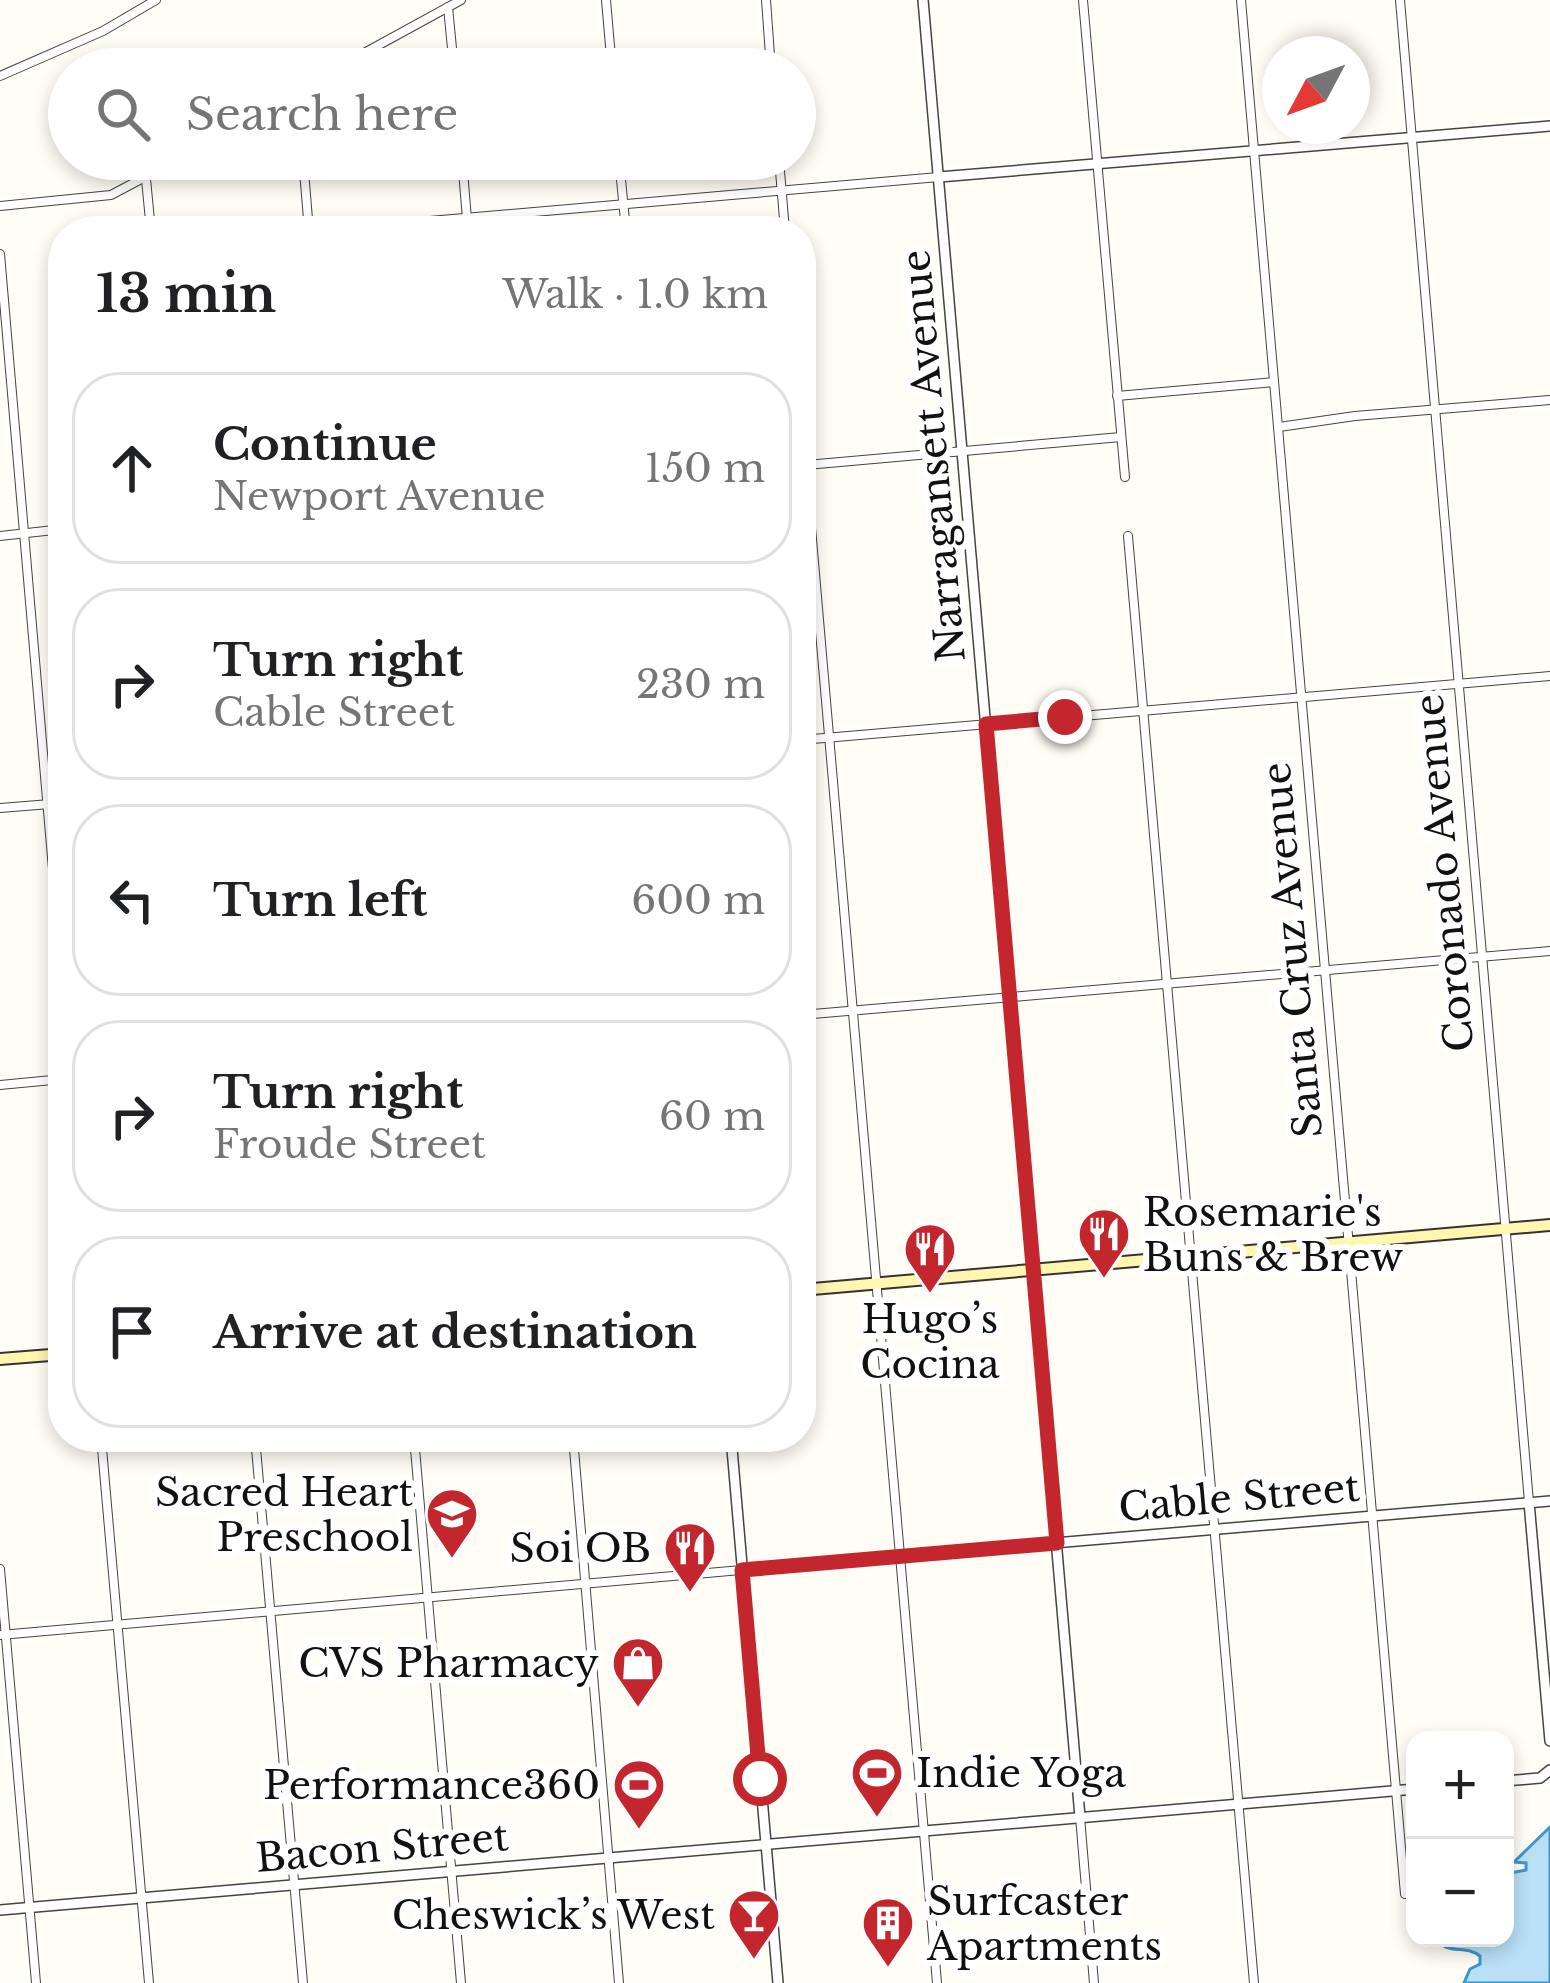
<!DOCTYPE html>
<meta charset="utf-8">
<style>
body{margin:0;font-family:"Libre Baskerville",serif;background:#f6f6f6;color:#202124}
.controls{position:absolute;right:36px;bottom:36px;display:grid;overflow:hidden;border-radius:24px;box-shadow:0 6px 18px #0003}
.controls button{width:108px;height:108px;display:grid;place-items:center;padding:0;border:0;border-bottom:3px solid #e0e0e0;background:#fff;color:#202124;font:60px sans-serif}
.compass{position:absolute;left:1262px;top:36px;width:108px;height:108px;border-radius:50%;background:#fff;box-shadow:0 6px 18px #0003;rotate:229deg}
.stop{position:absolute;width:36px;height:36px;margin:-27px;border:9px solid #c4262e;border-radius:50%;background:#fff}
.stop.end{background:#c4262e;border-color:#fff;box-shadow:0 3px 12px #0008}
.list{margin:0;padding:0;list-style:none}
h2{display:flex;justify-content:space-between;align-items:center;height:156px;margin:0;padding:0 48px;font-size:51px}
h2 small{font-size:39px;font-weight:400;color:#757577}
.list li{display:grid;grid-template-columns:78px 1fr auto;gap:36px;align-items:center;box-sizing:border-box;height:192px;margin:0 24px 24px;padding:0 24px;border:3px solid #e0e0e0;border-radius:48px}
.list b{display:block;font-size:45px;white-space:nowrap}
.list p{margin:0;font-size:39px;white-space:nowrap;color:#757577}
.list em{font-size:39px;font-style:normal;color:#757577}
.icon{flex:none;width:66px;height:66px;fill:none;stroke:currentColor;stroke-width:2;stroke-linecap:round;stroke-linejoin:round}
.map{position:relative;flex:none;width:1550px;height:1983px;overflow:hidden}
.search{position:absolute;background:#fff;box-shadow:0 6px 18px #0003;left:48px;top:48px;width:768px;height:132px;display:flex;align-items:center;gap:30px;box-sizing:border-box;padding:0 42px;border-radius:66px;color:#757577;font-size:45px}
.panel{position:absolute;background:#fff;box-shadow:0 6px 18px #0003;left:48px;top:216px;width:768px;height:1236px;border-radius:48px}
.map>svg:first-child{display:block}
</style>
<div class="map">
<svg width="1550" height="1983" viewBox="0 0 1550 1983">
<rect width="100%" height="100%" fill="#fffdf5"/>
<path fill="#b9e0f7" stroke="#3f96cf" stroke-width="3" d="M 1550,1827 L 1550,1983 L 1464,1983 L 1470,1969 L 1480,1964 L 1480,1956 C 1466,1944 1446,1956 1436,1938 L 1505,1938 L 1505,1874 L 1526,1870 L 1526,1863 L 1514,1862 Z"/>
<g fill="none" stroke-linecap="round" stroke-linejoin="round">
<g stroke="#444" stroke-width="10">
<g id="minor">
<path d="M 606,0 L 612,69"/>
<path d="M 766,0 L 771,69"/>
<path d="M 1083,0 L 1125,477"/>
<path d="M 1241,0 L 1405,1894"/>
<path d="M 1400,0 L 1529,1502"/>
<path d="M 448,7 L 454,69"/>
<path d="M 335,69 L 461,0"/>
<path d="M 0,76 L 103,31 L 156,0"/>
<path d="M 303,159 L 309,231"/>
<path d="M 462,159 L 468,231"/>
<path d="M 619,159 L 626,231"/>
<path d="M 779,159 L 785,231"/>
<path d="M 146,179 L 151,231"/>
<path d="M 0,206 L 111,195 L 179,159"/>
<path d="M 314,231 L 939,177"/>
<path d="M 0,254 L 63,985"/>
<path d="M 1117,396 L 1274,382"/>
<path d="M 801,412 L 937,1983"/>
<path d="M 1279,427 L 1355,416 L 1550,400"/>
<path d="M 806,465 L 1121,437"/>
<path d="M 0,536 L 63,529"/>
<path d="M 1128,536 L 1254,1983"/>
<path d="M 801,740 L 1550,676"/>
<path d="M 0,808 L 63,803"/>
<path d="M 801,1015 L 1550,951"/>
<path d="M 0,1085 L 63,1079"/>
<path d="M 101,1437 L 149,1983"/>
<path d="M 255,1437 L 303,1983"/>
<path d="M 414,1437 L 461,1983"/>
<path d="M 573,1437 L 619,1983"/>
<path d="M 0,1569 L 36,1983"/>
<path d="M 0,1635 L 900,1556"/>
<path d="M 1080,1817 L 1094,1983"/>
</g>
</g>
<g stroke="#444" stroke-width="12">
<g id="tertiary">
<path d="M 923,0 L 1080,1817"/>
<path d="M 939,177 L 1550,126"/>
<path d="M 731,1437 L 778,1983"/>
<path d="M 1529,1502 L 1550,1741"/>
<path d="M 900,1556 L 1550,1501"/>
<path d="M 1505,1781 L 1540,1778 L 1550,1770"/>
<path d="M 0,1910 L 1415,1789"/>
</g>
</g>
<g stroke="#333" stroke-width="14">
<g id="secondary">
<path d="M 801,1290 L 1550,1225"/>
<path d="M 0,1359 L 63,1354"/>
</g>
</g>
<use href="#minor" stroke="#fff" stroke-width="8"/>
<use href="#tertiary" stroke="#fff" stroke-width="9"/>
<use href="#secondary" stroke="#fff6b0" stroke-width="10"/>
</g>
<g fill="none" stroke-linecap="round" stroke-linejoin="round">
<path stroke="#c4262e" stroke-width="15" d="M 760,1779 L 742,1570 L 1057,1543 L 986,724 L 1065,717"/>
</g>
<defs>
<g id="restaurant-pin" transform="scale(2.7)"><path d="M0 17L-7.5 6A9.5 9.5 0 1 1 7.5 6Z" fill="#c4262e" stroke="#fff"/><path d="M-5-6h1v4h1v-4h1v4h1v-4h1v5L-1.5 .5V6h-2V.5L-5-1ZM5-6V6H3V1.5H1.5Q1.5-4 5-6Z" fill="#fff"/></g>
<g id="school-pin" transform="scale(2.7)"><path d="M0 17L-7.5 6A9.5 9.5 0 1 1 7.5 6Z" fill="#c4262e" stroke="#fff"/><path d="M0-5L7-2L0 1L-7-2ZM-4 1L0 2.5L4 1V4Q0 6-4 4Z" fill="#fff"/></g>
<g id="shop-pin" transform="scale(2.7)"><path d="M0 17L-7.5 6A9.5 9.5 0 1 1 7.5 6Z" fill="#c4262e" stroke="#fff"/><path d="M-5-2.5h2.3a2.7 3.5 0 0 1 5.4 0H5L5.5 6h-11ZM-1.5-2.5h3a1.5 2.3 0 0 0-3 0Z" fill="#fff"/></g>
<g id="stadium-pin" transform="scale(2.7)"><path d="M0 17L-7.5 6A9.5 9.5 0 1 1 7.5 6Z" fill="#c4262e" stroke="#fff"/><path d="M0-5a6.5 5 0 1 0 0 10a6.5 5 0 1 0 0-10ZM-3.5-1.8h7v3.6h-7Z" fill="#fff"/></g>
<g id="bar-pin" transform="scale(2.7)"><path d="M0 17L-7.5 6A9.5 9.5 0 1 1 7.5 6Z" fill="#c4262e" stroke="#fff"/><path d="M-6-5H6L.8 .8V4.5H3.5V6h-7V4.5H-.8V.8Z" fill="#fff"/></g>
<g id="building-pin" transform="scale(2.7)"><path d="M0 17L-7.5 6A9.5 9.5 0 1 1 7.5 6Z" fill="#c4262e" stroke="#fff"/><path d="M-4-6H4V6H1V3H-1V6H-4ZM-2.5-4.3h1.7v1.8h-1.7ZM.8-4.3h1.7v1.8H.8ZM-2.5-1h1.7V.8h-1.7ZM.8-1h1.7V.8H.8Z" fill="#fff"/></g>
</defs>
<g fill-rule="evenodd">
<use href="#restaurant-pin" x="1104" y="1234"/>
<use href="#restaurant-pin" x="930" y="1249"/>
<use href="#school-pin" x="452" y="1514"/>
<use href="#restaurant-pin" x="690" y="1548"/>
<use href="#shop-pin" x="638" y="1663"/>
<use href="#stadium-pin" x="877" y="1773"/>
<use href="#stadium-pin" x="639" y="1785"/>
<use href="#bar-pin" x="754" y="1915"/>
<use href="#building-pin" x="888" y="1923"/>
</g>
<g text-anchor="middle" stroke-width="12" stroke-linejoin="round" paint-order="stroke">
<g font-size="39" fill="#111" stroke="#fff">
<text transform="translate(933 456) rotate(-95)" y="14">Narragansett Avenue</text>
<text transform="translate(1444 873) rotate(-95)" y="14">Coronado Avenue</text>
<text transform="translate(1292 950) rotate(-95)" y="14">Santa Cruz Avenue</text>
<text transform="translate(1239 1497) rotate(-5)" y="14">Cable Street</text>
<text transform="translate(382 1847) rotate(-5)" y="14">Bacon Street</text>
</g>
<g font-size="39" fill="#111" stroke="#fff" text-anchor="end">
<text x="1143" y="1226" text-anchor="start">Rosemarie's<tspan x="1143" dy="45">Buns &amp; Brew</tspan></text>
<text x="930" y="1333" text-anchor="middle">Hugo’s<tspan x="930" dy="45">Cocina</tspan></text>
<text x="413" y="1506">Sacred Heart<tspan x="413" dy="45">Preschool</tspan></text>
<text x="651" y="1562">Soi OB</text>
<text x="599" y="1677">CVS Pharmacy</text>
<text x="916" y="1787" text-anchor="start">Indie Yoga</text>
<text x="600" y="1799">Performance360</text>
<text x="927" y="1915" text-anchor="start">Surfcaster<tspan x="927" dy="45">Apartments</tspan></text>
<text x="715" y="1929">Cheswick’s West</text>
</g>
</g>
</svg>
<div class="controls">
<button>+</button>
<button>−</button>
</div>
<svg class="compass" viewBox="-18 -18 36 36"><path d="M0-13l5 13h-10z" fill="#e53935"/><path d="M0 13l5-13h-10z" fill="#757577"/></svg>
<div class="stop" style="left:760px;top:1779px"></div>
<div class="stop end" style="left:1065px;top:717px"></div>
<div class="search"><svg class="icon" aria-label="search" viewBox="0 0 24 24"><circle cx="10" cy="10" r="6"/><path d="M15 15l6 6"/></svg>Search here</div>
<section class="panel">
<h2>13 min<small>Walk · 1.0 km</small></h2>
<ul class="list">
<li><svg class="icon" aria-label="ahead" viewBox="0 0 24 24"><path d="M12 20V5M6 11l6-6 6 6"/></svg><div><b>Continue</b><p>Newport Avenue</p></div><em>150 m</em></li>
<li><svg class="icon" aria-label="right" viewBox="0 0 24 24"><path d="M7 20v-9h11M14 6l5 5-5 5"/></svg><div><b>Turn right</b><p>Cable Street</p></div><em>230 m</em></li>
<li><svg class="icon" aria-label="left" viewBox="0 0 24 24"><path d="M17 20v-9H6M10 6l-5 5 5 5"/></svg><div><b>Turn left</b></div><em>600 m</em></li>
<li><svg class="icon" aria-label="right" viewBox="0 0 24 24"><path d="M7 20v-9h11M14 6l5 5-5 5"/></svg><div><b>Turn right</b><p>Froude Street</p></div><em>60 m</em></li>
<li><svg class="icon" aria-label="arrive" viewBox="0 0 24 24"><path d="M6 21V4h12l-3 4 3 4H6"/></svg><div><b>Arrive at destination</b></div></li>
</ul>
</section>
</div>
